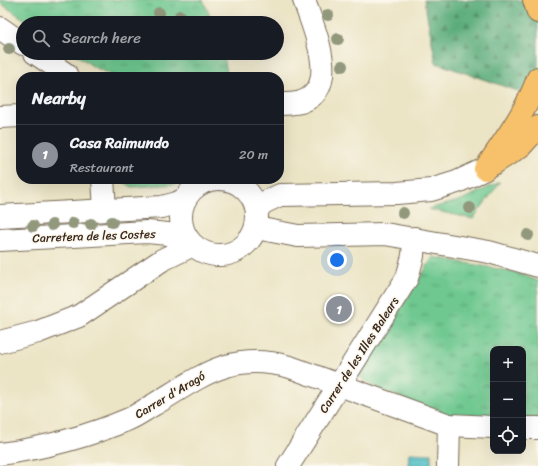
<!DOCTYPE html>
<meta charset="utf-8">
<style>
body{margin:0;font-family:Sriracha,sans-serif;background:#242831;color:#f1f3f6}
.controls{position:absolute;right:12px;bottom:12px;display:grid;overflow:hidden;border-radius:8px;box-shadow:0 4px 16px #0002}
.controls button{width:36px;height:36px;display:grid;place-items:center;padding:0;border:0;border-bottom:1px solid #363941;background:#171b24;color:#f1f3f6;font:20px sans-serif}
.you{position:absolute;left:337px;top:260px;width:14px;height:14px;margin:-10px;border:3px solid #fff;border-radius:50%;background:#1a73e8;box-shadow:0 0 0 6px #1a73e833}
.badge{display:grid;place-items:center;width:26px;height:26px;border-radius:50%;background:#8c9099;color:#fff;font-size:13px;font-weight:700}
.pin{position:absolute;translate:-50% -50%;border:2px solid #fff;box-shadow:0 1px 4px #0006}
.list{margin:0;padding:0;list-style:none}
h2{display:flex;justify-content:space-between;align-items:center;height:52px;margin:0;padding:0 16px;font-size:17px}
h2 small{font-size:13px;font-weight:400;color:#9ea1a6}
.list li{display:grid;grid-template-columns:26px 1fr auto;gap:12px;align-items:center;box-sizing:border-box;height:60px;padding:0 16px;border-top:1px solid #363941}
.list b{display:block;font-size:15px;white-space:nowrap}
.list p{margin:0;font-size:13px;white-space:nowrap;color:#9ea1a6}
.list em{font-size:13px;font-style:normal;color:#9ea1a6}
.icon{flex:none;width:22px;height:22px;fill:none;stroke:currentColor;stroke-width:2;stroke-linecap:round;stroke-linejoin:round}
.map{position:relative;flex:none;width:538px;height:466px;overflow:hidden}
.search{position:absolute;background:#171b24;box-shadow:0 4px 16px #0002;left:16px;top:16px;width:268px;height:44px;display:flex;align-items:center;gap:10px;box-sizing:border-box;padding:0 14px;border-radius:22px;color:#9ea1a6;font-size:15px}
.panel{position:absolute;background:#171b24;box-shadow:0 4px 16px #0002;left:16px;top:72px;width:268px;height:112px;border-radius:16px}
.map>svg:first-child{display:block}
</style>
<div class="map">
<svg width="538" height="466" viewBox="0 0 538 466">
<defs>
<pattern id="grass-tufts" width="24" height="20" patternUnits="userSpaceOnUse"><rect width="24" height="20" fill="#6ec88f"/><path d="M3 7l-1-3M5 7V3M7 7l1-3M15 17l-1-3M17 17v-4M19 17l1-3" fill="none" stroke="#5ca374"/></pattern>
<pattern id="forest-firs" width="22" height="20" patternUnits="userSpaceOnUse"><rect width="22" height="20" fill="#5aac7a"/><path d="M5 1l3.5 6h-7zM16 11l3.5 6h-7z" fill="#4c8c63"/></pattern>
<pattern id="garden-dots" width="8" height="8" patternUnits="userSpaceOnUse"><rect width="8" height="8" fill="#6ec88f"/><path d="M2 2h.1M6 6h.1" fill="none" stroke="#5ca374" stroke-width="1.8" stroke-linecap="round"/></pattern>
<pattern id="water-rules" width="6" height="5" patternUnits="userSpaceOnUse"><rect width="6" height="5" fill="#58c6cc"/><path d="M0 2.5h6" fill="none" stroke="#4aa1a5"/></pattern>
</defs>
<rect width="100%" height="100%" fill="#fbf7ec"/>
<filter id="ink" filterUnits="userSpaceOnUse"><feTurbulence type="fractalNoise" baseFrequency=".025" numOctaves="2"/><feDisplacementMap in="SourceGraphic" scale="8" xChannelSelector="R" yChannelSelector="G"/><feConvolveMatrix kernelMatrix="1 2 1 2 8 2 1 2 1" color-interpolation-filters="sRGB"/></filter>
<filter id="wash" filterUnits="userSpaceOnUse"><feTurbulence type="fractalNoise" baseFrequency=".012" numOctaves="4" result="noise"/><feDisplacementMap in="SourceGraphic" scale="16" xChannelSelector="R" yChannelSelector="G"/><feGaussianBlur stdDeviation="0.9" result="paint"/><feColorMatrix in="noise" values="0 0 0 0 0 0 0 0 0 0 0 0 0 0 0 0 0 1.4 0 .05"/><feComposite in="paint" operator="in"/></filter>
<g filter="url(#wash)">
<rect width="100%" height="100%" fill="#ebe4c5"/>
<g fill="url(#grass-tufts)" stroke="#547956">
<path d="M 0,0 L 203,0 L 213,23 L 30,23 L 0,3 Z"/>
<path d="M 74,53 L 223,53 L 228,77 L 116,77 L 94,67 Z"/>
<path d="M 500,182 L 473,219 L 428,209 L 459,201 Z"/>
<path d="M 433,257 L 515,272 L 538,281 L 538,418 L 523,418 L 523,349 L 493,349 L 493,418 L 448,417 L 372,386 L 359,376 Z"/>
</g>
<path fill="url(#forest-firs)" stroke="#4a6b4c" d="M 424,0 L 538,0 L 538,98 L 436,63 Z"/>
<path fill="url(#garden-dots)" stroke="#547956" d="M 119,179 L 187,179 L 179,184 L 132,187 Z"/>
<path fill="url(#water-rules)" stroke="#4a7875" d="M 409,453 L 431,454 L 431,466 L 408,466 Z"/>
</g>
<g filter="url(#ink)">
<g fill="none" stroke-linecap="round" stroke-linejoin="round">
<g stroke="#796b58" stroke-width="24">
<g id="minor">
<path d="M 0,28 L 23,44"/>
<path d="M 35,53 L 66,74 L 67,77"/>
<path d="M 279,104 C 286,104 294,104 301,102 C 342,88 313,28 304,0"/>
<path d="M 0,117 L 21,116"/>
<circle cx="219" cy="217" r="38"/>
<path d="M 103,179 L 105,209"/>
<path d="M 257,210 L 263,203 L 280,195 L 397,193 L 431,190 L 457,182 L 485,169"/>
<path d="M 0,216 L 162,207 L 177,203 L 186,198"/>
<path d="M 256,228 L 298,236 L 385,234 L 489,252 L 538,266"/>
<path d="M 0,240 L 147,232 L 178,235 L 187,238"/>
<path d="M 0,342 L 38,332 L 79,316 L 162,260 L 193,245"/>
<path d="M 523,428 L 538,428"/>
<path d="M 0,454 C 44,448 87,437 129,419 C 138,415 146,409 155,404 C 203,375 231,351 290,367 L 449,425 L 493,427"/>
<path d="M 288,466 L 407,278 L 413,256 L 414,238"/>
<path d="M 448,466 L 449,425"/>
</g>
</g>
<g stroke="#796b58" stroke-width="24">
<g id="major">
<path d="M 534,0 L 538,12"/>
<path d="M 493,164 L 521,146 L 538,127"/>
<path d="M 485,169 C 505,140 526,112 538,78"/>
</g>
</g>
<use href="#minor" stroke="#fff" stroke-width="22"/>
<use href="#major" stroke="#f6c16b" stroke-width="22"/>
</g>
<g fill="#92987c">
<circle cx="159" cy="13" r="6"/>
<circle cx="328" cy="15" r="6"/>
<circle cx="180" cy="16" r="6"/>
<circle cx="338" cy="39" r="6"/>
<circle cx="9" cy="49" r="6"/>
<circle cx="342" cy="66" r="6"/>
<circle cx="470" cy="208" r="6"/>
<circle cx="403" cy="213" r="6"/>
<circle cx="112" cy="222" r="6"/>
<circle cx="73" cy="223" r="6"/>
<circle cx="91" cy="224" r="6"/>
<circle cx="52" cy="225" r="6"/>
<circle cx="33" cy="226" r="6"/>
<circle cx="528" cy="235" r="6"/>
</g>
</g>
<g text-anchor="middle" stroke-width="3" stroke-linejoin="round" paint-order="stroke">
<g font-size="12" fill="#3b2a1e" stroke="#fbf7ec">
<text transform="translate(94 236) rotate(-2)" y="4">Carretera de les Costes</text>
<text transform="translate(359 355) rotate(-57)" y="4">Carrer de les Illes Balears</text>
<text transform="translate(170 395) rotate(-31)" y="4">Carrer d'Aragó</text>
</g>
</g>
</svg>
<div class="controls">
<button>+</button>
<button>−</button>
<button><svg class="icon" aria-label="locate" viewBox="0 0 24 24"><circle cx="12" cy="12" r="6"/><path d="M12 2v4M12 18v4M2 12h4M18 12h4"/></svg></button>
</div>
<div class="you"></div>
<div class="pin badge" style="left:339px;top:309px">1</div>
<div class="search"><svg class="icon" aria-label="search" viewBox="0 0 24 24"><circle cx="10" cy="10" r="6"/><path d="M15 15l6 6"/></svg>Search here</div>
<section class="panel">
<h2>Nearby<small></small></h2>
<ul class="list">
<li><span class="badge">1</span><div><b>Casa Raimundo</b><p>Restaurant</p></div><em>20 m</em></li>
</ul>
</section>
</div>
